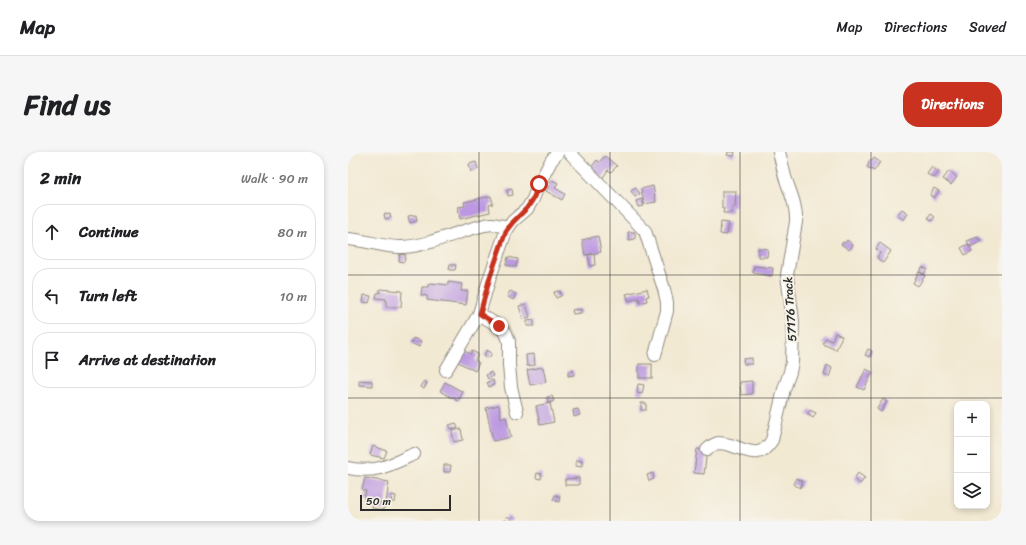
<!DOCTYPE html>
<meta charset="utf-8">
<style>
body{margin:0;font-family:Sriracha,sans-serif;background:#f6f6f6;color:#202124}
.controls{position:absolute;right:12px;bottom:12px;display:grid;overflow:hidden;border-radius:8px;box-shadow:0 2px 6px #0003}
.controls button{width:36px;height:36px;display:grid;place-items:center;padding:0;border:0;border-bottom:1px solid #e0e0e0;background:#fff;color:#202124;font:20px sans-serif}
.scale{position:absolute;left:12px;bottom:10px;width:91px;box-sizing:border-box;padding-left:4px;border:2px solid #2b2b2b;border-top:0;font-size:11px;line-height:14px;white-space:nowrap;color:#2b2b2b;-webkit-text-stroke:3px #f7f3e8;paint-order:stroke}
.stop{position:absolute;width:12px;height:12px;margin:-9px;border:3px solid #c8321e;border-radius:50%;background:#fff}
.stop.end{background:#c8321e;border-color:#fff;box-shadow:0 1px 4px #0008}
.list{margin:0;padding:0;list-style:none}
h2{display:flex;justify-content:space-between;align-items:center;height:52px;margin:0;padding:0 16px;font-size:17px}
h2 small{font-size:13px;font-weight:400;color:#757577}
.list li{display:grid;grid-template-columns:26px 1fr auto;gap:12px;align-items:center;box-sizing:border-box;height:56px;margin:0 8px 8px;padding:0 8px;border:1px solid #e0e0e0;border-radius:16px}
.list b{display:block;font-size:15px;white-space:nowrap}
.list em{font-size:13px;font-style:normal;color:#757577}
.icon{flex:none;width:22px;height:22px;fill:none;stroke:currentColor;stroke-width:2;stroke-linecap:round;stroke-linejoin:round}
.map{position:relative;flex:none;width:654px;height:369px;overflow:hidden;border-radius:16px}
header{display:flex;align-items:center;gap:24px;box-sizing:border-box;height:56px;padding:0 20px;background:#fff;border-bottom:1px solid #e0e0e0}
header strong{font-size:19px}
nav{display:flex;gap:22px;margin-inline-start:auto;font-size:14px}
.intro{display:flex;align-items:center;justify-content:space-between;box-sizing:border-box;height:96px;padding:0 24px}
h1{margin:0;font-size:28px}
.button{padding:10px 18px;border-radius:16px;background:#c8321e;color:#fff;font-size:14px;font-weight:700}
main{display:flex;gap:24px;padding:0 24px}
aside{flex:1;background:#fff;border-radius:16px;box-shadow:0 2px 6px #0003}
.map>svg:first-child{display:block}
</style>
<header>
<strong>Map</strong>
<nav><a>Map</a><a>Directions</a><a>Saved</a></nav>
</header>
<div class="intro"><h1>Find us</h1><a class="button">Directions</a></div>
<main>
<aside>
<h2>2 min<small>Walk · 90 m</small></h2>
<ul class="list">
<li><svg class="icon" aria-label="ahead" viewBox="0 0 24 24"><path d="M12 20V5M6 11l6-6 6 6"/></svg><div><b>Continue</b></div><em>80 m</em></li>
<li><svg class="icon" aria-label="left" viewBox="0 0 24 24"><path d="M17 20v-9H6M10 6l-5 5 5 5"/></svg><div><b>Turn left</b></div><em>10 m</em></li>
<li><svg class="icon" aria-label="arrive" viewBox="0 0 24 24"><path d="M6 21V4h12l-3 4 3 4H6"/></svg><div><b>Arrive at destination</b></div></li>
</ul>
</aside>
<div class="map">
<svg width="654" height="369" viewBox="0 0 654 369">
<rect width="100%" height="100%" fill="#f7f3e8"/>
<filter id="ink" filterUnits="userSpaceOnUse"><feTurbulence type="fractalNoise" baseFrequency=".025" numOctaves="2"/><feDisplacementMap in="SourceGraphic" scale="8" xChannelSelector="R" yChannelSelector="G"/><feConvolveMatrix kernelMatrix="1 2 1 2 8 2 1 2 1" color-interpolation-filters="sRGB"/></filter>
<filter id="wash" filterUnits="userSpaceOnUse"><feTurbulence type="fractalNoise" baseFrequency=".012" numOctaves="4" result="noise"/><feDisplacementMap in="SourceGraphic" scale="16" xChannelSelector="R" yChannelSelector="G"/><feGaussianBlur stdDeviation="0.9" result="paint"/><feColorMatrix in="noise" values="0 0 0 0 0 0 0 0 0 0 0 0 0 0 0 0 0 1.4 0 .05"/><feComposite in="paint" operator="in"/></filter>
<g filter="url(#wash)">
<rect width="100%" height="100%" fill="#f2e9d3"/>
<g id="blocks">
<g fill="#bb98e1">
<path d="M 380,0 L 387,0 L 386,4 L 379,3 Z"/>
<path d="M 257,4 L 269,14 L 263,20 L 260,18 L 254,27 L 242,17 L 249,8 L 251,10 Z"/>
<path d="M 526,6 L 532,10 L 526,19 L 519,15 L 521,12 L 520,11 L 522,8 L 524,9 Z"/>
<path d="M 128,10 L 130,17 L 123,20 L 121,12 Z"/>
<path d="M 584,15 L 591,20 L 586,26 L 579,22 Z"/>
<path d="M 601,19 L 609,25 L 603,33 L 595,27 Z"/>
<path d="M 204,28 L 210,31 L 207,36 L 217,42 L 214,48 L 198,39 Z"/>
<path d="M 305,34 L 308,50 L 296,52 L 293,37 Z"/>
<path d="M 288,36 L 292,42 L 287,45 L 283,39 Z"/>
<path d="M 586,36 L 591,39 L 586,46 L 582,43 Z"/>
<path d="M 164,37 L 165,43 L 160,44 L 159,38 Z"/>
<path d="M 374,39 L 388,39 L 387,55 L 384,55 L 384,61 L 375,61 L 376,56 L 374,56 Z"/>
<path d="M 143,44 L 145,52 L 141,53 L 142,60 L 112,67 L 110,55 L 117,54 L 116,50 Z"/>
<path d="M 294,47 L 296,54 L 290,55 L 288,49 Z"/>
<path d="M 554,57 L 560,61 L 556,68 L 549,63 Z"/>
<path d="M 42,61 L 43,66 L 37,67 L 36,62 Z"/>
<path d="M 583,62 L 587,65 L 583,69 L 580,66 Z"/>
<path d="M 68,63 L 69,69 L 62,71 L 60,64 Z"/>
<path d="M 373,70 L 381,71 L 379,83 L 372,82 Z"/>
<path d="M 280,80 L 287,80 L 287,87 L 281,88 Z"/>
<path d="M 250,84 L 253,100 L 237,103 L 234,88 Z"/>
<path d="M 630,85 L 631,88 L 633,87 L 634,89 L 622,95 L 619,89 Z"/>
<path d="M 499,88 L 505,93 L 501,98 L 493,92 L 495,90 L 497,91 Z"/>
<path d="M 532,91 L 543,99 L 535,111 L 529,106 L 532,101 L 528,97 Z"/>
<path d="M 620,92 L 624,99 L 617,103 L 613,96 Z"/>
<path d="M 410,96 L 420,97 L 419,105 L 410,105 Z"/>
<path d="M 52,102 L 58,103 L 56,110 L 51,109 Z"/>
<path d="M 246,102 L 247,113 L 242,114 L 240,103 Z"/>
<path d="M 160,105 L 170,107 L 168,115 L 158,113 Z"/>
<path d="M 102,113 L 108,113 L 107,118 L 101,118 Z"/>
<path d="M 406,114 L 425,116 L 424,124 L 405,121 Z"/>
<path d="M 574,115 L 579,117 L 576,122 L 571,120 Z"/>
<path d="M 571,120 L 577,124 L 570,134 L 565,131 Z"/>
<path d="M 100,130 L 114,132 L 113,139 L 120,139 L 118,153 L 79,148 L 79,144 L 73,143 L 74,135 L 80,135 L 80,132 L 83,132 L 83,131 L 100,133 Z"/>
<path d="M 32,137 L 54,139 L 53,155 L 38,155 L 38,147 L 28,146 L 29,141 L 32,141 Z"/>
<path d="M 299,137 L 301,144 L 298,145 L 299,149 L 292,151 L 291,146 L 281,149 L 278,142 Z"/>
<path d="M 162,139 L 168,142 L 165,148 L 159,144 Z"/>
<path d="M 212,139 L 213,144 L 208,146 L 206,140 Z"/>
<path d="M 16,143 L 23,144 L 21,151 L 15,150 Z"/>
<path d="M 178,152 L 182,165 L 175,167 L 171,154 Z"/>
<path d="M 233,157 L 233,161 L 225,162 L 224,158 Z"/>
<path d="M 186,168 L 186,174 L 179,174 L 179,169 Z"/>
<path d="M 487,181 L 494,184 L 488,198 L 475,192 L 478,186 L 484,189 Z"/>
<path d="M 65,186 L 73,189 L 71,195 L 63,191 Z"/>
<path d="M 520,197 L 524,199 L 522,205 L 517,203 Z"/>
<path d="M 139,198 L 144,201 L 141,206 L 136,203 Z"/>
<path d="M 116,199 L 123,202 L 124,199 L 130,202 L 127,208 L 131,211 L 127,219 L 110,210 Z"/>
<path d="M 186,202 L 187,213 L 179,214 L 178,203 Z"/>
<path d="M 404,206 L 404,212 L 396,212 L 395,207 Z"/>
<rect x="291" y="212" width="13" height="14"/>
<path d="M 479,213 L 484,216 L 481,225 L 476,223 Z"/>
<path d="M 195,215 L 198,230 L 182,233 L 179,218 Z"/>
<path d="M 518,217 L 524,220 L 516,238 L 509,235 Z"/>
<path d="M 225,218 L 226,223 L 220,224 L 220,219 Z"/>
<path d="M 143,220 L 145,224 L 140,227 L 138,223 Z"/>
<path d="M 11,228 L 24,229 L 24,234 L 11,233 Z"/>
<path d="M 145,228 L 146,233 L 141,235 L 139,230 Z"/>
<path d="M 76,229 L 79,231 L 76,237 L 73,235 Z"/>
<path d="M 404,229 L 404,242 L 393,243 L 392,230 Z"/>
<path d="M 97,230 L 115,240 L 110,249 L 92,239 Z"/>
<path d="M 290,232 L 296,233 L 294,242 L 289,241 Z"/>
<path d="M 204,244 L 206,249 L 200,251 L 199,245 Z"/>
<path d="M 535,247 L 539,250 L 533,260 L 529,257 Z"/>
<path d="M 202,251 L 206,270 L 192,273 L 188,254 Z"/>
<rect x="293" y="251" width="5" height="7"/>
<path d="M 151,253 L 153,266 L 158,265 L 163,285 L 145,289 L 138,256 Z"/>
<path d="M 230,257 L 232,263 L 226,265 L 225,258 Z"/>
<path d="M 462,258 L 468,261 L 465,266 L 459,262 Z"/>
<path d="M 108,271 L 110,276 L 104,278 L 101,273 Z"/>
<path d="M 113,277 L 115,288 L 106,290 L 104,279 Z"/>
<path d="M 25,294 L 39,299 L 36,306 L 22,303 Z"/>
<path d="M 349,297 L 359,298 L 356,322 L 346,321 Z"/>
<path d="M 228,308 L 234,309 L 234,315 L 228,314 Z"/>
<path d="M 96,313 L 103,313 L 102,320 L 96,320 Z"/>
<path d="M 189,321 L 194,322 L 193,327 L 188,326 Z"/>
<path d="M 305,321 L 306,327 L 301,329 L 299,323 Z"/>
<path d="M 510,321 L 517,326 L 512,332 L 506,327 Z"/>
<path d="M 17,326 L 41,330 L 38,351 L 16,348 L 18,339 L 14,338 Z"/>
<path d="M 231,326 L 231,333 L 217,333 L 217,327 Z"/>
<path d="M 448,326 L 455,329 L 452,336 L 445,332 Z"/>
<path d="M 44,343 L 48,344 L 47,350 L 43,350 Z"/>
<path d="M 207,343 L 212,344 L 211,350 L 205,348 Z"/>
<path d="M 25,350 L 37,352 L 36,358 L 24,356 Z"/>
<path d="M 159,364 L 164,367 L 163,369 L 156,369 Z"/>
</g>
</g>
</g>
<g filter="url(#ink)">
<use href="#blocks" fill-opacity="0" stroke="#8e8a7f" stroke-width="1"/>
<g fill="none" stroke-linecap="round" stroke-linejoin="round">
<g stroke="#8e8a7f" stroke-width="14">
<g id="minor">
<path d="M 221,0 L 297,79 L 316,137 L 319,150 L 319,159 L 307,203"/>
<path d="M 0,87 C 18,88 37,96 55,95 C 84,93 110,79 137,73 L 144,72 L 160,75"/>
<path d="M 131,162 L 151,174 L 158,181 L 161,189 L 161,213 L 163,235 L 169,260"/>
<path d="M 98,218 L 131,162 L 142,125 L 158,79 L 165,69 L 179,57 L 185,47 L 191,32 L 203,9 L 210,0"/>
<path d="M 359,298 C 362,295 366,292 370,291 C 374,291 378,292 382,293 C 401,299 412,308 424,288 L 436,237 L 442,220 L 444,210 L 445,169 L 439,123 L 448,70 C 449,54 442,40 437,25 C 435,16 433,8 431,0"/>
<path d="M 0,316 C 27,322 42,313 66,302"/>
</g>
</g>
<use href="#minor" stroke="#fff" stroke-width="12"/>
</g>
</g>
<g fill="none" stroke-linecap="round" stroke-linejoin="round" filter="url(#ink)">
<path stroke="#c8321e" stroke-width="5" d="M 151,174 L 132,162 L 142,125 L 158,79 L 165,70 L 179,56 L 185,47 L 191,32"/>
</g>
<path fill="none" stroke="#2b2b2b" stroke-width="1" stroke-opacity="0.55" d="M 131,0 L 131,369M 262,0 L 262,369M 392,0 L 392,369M 523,0 L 523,369M 0,123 L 654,123M 0,246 L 654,246"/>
<g text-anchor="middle" stroke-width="4" stroke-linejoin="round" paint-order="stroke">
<g font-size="12" fill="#2b2b2b" stroke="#f7f3e8">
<text transform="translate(442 157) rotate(-94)" y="4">57176 Track</text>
</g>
</g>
</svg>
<div class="controls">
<button>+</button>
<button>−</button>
<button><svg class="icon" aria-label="layers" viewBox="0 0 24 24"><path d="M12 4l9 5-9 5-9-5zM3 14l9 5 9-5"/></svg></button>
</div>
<div class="scale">50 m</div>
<div class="stop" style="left:191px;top:32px"></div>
<div class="stop end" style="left:151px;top:174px"></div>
</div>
</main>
